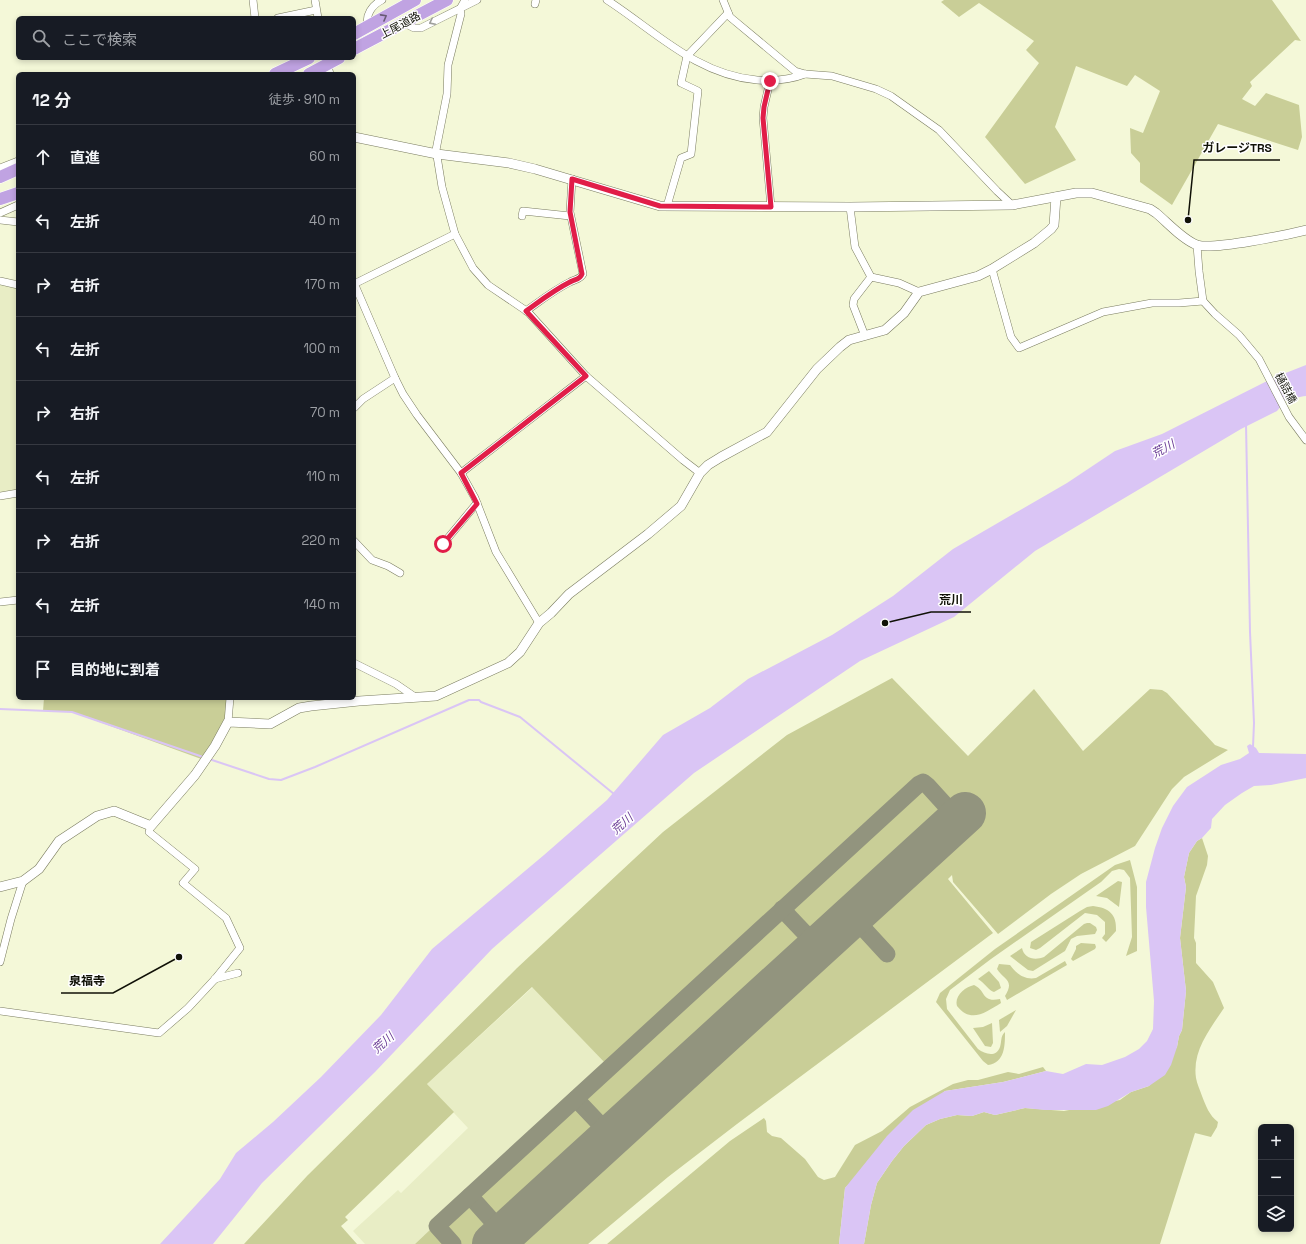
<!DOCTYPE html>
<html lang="ja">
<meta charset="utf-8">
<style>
body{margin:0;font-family:"Space Grotesk","Noto Sans JP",sans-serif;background:#20242c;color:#f1f3f6}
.controls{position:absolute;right:12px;bottom:12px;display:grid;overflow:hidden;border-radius:6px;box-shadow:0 2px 6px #0003}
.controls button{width:36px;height:36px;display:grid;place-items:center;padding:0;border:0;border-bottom:1px solid #363941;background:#171b24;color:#f1f3f6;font:20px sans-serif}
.stop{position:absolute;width:12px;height:12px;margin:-9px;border:3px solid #e11d48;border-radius:50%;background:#fff}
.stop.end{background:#e11d48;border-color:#fff;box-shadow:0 1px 4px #0008}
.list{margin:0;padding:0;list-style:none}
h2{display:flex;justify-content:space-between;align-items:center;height:52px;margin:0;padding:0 16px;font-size:17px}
h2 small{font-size:13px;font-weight:400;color:#9ea1a6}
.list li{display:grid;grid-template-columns:26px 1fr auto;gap:12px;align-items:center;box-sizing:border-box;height:64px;padding:0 16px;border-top:1px solid #363941}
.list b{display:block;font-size:15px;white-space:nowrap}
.list em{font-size:13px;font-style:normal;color:#9ea1a6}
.icon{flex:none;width:22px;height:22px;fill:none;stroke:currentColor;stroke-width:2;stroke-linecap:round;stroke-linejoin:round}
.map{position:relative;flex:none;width:1306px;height:1244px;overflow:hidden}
.search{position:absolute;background:#171b24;box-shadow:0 2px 6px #0003;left:16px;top:16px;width:340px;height:44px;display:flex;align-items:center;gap:10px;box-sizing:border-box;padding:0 14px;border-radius:6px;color:#9ea1a6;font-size:15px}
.panel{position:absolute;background:#171b24;box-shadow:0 2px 6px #0003;left:16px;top:72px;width:340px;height:628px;border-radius:6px}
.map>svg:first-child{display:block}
</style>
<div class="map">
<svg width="1306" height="1244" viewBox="0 0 1306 1244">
<rect width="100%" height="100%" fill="#f4f8d8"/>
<g fill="#e8edc5">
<path d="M 0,285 L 18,288 L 18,490 L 0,493 Z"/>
<path d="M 533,987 L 606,1064 L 415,1244 L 365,1244 L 353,1231 L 398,1190 L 401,1193 L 468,1128 L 427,1084 Z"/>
</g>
<g fill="#c9ce97">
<path d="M 944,0 L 1272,0 L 1301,41 L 1295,40 L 1250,82 L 1252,86 L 1242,99 L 1255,106 L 1266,93 L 1299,105 L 1302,137 L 1298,150 L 1218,124 L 1172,205 L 1140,182 L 1140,163 L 1131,153 L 1130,128 L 1143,133 L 1160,91 L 1135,75 L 1127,86 L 1076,66 L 1055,127 L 1076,160 L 1025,184 L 985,137 L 1039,63 L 1026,50 L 1034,41 L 979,3 L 959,17 L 941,2 Z"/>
<path d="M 892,678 L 968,756 L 1034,689 L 1083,751 L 1150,689 L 1162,690 L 1167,693 L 1215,745 L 1228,750 L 1184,777 L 1172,789 L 1135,846 L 1081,874 L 1051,894 L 998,934 L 953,882 L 952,875 L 948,879 L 993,933 L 737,1124 L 668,1177 L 588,1244 L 522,1244 L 517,1239 L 974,819 L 961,802 L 955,808 L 923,774 L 606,1064 L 532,987 L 427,1084 L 454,1112 L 345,1217 L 348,1220 L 341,1226 L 357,1244 L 244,1244 L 307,1176 L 517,968 L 663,832 L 787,735 Z"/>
<path d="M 44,698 L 229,698 L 228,722 L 204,760 L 72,712 L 43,711 Z"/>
<path d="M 923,789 L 947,815 L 814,935 L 789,910 Z"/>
<path d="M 1202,838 L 1208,856 L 1207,865 L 1196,896 L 1194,938 L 1196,943 L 1196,963 L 1213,982 L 1224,1008 C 1210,1029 1192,1051 1196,1078 C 1197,1084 1200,1090 1202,1096 C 1206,1106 1209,1115 1218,1122 L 1217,1127 L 1211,1137 L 1195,1133 L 1160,1244 L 864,1244 L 871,1205 L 877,1183 L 892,1161 L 904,1146 L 926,1125 L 940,1119 L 957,1115 L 972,1116 L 984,1112 L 995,1115 L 1025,1108 L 1064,1111 L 1120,1100 L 1131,1092 L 1149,1086 L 1177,1047 L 1179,1036 L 1182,1030 L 1186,991 L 1180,938 L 1186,887 L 1184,877 L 1189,853 L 1197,841 Z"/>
<path d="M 1130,860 L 1137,887 L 1137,951 L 1126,956 L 1132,937 L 1130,878 L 1124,870 L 1119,869 L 1112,871 L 1101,882 L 991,959 L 950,990 L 946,999 L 947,1009 L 978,1049 C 985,1054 996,1058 1000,1047 C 1002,1041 1000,1037 1005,1032 C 1005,1045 1005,1063 988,1065 L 983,1061 L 936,1002 L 940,993 L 995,949 L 1115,865 Z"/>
<path d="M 1118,881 L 1122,882 L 1119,907 L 1107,898 L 1096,896 Z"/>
<path d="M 1093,906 C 1109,908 1117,914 1116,931 L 1106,942 L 1102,938 L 1105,934 L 1105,922 L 1097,915 L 1085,913 L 1040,948 L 1036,950 L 1030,948 L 1031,942 L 1080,911 L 1087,907 Z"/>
<path d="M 781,917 L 806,943 L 608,1125 L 585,1099 Z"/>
<path d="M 1087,923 L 1090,923 L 1096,927 L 1097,930 L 1095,934 L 1077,936 L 1071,939 L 1065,951 L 1033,971 L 1028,970 L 1010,956 L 1022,948 C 1024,958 1034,961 1044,957 L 1084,924 Z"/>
<path d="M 1081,943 L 1095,944 L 1096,947 L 1095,949 L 1073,961 L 1071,959 L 1076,949 L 1076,946 Z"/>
<path d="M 1065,961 L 1067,965 L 1007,1000 L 1005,996 C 1015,980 1004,980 997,969 L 999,964 L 1010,965 C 1017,974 1024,980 1036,978 Z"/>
<path d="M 989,971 L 999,982 L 1001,988 L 994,992 C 989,991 984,982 978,979 Z"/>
<path d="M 974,985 C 986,990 981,1003 1000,999 L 1001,1003 C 986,1012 971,1024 957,1006 C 954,996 965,987 974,985 Z"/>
<path d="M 1016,1010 L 1007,1026 L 1000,1032 L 999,1020 Z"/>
<path d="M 992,1023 L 993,1043 L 991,1047 L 985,1046 L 973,1028 L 983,1027 Z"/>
<path d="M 1043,1067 L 1046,1071 L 1003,1082 L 945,1091 L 845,1188 L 839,1244 L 607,1244 L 730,1141 L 764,1118 L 766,1121 L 767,1132 L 772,1136 L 781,1138 L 805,1159 L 818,1177 L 824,1180 L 835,1177 L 855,1145 L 882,1131 L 910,1107 L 953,1084 L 968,1080 L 978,1080 L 1008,1072 L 1019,1074 Z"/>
<path d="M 577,1107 L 598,1133 L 500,1221 L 478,1196 Z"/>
<path d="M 467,1204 L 491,1229 L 475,1244 L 460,1244 L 444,1227 Z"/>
<path d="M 433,1227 L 448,1244 L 415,1244 Z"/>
</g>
<g fill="#dac5f5">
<path d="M 1306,365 L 1306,396 C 1299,396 1294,400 1286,400 L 1277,411 L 1241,429 L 1035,551 L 954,617 L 860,661 L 694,773 L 492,949 L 375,1072 L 262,1183 L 213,1244 L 160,1244 L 220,1179 L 236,1153 L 273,1122 L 321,1077 L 381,1015 L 432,949 L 544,855 L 607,800 L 663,735 L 710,708 L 748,679 L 832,635 L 893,596 L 953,549 L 1067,483 L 1115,451 L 1162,434 L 1273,378 Z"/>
<path d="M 1250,744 L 1256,748 L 1259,753 L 1306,754 L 1306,778 L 1271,785 L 1254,786 L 1242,793 L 1225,805 L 1212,819 L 1211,828 L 1202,838 L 1197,841 L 1189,853 L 1184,877 L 1186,887 L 1180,938 L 1186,991 L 1182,1030 L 1179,1036 L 1177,1047 L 1171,1065 L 1165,1075 L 1149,1086 L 1131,1092 L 1108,1106 L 1096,1110 L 1045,1110 L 1025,1108 L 995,1115 L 984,1112 L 972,1116 L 957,1115 L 940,1119 L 926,1125 L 904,1146 L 892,1161 L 877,1183 L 871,1205 L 864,1244 L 839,1244 L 845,1188 L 887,1136 L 913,1110 L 945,1091 L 1003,1082 L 1046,1071 L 1063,1074 L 1086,1064 L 1102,1065 L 1125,1057 L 1139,1049 L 1147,1041 L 1153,1029 L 1154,1001 L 1146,907 L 1146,882 L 1155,848 L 1162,828 L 1173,806 L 1187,787 L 1221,765 L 1240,759 L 1249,753 L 1247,746 Z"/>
</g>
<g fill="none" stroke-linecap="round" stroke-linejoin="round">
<g stroke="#dac5f5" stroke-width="2">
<path d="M 1246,424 L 1250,632 L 1254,723 L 1253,747"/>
<path d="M 0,709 L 72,712 L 203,757"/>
<path d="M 209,759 L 269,779 L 281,780 L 315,767 L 469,700 L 479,700 L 481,702 L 520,717 L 614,794"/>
</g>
<g stroke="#92947e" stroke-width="17">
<path d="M 782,909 L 818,947"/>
<path d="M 852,916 L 887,954"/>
<path d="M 576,1099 L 611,1136"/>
<path d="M 470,1196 L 504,1234"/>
<path d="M 453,1244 L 437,1226 L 919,784 L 923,782 L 928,786 L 958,819"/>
</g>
<path stroke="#92947e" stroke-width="42" d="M 493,1244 L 965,813"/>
<g stroke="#7a7c60" stroke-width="8">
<g id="minor">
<path d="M 253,0 L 255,18"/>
<path d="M 315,0 L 318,18"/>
<path d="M 465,0 L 460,9 L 461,14 L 448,65 L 447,94 L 436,150 L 442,187 L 455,234 L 473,268 L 488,285 L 528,312 L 586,376 L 683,460 L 700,473"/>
<path d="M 607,0 C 655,31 697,75 757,80 C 773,81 790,80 805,74"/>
<path d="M 723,0 L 730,17 L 795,71 L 805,74 L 832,76 L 876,89 L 891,96 L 939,130 L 997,191 L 1012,205"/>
<path d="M 535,4 L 536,0"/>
<path d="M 278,18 L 316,10"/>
<path d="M 404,23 L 414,28 L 421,28 L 477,0"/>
<path d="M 368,26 C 365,15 372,5 382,0"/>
<path d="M 327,62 L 330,74"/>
<path d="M 770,81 L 764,107 L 763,118 L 771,207"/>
<path d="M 0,168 L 18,161"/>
<path d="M 667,206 L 681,158 L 691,154 L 698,91 L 681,83 L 687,56 L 728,13"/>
<path d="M 850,207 L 855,247 L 871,277"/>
<path d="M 0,213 L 18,205"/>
<path d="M 522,216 L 523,211 L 570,216"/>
<path d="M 0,220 L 18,222"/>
<path d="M 1197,245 L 1199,271 L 1203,301 L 1215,314 L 1239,335 L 1259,359 L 1289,417 L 1306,440"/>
<path d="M 992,269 L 1011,337 L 1019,348 L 1103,312 L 1152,303 L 1179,303 L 1203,301"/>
<path d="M 871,277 L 899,283 L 919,292"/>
<path d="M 0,281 L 18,285"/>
<path d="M 354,283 L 395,378 L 403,394 L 417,415 L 461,473 L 475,498 L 496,552 L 539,623"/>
<path d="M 354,284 L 455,234"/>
<path d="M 526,311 C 540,301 554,290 570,282 C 575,279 580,280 583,274 L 570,212 L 572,179"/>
<path d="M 865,336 L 853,305 L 854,299 L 871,277"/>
<path d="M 354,408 L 363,399 L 395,378"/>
<path d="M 461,473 L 586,376"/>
<path d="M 0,496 L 18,493"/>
<path d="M 354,541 L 372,560 L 388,566 L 400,573"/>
<path d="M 443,544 L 477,503"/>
<path d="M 0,602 L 18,600"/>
<path d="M 354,663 L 396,684 L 415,697"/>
<path d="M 228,722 L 230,698"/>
<path d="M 0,962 L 11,919 L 23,881"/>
<path d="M 215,979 L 238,973"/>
<path d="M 0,1011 L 159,1033 L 188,1008 L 215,979 L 240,948 L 226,918 L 183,883 L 195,869 L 149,832 L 151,826"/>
</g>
</g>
<g stroke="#7a7c60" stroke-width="10">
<g id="tertiary">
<path d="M 354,137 L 437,154 L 509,163 L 535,169 L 660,206 L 850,207 L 1012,205 L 1076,193 L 1092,193 L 1150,209 L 1156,213 C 1167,222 1183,240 1197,245 C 1214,250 1286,235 1306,230"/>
<path d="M 0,887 L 23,881 L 39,869 L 59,841 L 97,816 L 114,811 L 151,826 L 195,775 L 215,746 L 228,722 L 270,724 L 299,708 L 311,706 L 359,701 L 436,696 L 508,663 L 520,652 L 539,623 L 551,613 L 569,594 L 648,534 L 681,506 L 700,473 L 708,465 L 721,457 L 767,432 L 817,369 L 840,347 L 849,340 L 885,330 L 904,313 L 919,292 L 978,276 L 992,269 L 1034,243 L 1051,229 L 1054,225 L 1056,197"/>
</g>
</g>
<g stroke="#fff" stroke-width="13">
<g id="trunk">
<path d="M 354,34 L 415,0"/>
<path d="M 354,49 L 447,0"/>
<path d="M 275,74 L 309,58"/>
<path d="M 309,74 L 339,58"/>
<path d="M 0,177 L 18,169"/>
<path d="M 0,199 L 18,193"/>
</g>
</g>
<use href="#minor" stroke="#fff" stroke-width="7"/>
<use href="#tertiary" stroke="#fff" stroke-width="9"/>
<use href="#trunk" stroke="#c0a3e2" stroke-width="12"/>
</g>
<defs><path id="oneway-chevron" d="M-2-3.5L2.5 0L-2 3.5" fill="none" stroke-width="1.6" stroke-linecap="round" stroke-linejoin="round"/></defs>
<use stroke="#685a74" href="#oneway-chevron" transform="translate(384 17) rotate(-29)"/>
<use stroke="#9fa09c" href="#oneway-chevron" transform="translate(432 22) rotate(153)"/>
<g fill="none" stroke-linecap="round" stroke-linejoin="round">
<path stroke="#e11d48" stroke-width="5" d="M 443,544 L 477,504 L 461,473 L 586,376 L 526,311 C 540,301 554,290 570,282 C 575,279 580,280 582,274 L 570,212 L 572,179 L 660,206 L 771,207 L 763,118 L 764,107 L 770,81"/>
</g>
<g text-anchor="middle" stroke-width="3" stroke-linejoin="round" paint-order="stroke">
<g font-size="11" fill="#101107" stroke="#fff">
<text transform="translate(400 25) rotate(-28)" y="4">上尾道路</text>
<text transform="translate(1286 388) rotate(62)" y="4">樋詰橋</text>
</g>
<g font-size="12" font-style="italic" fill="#683994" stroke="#fff">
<text transform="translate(1163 449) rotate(-28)" y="4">荒川</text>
<text transform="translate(622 824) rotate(-42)" y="4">荒川</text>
<text transform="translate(383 1043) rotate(-42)" y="4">荒川</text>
</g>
</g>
<path fill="none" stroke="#101107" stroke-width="1.5" d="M1188 220L1194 160H1280M885 623L931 612H971M179 957L113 993H61"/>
<g fill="#101107" stroke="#fff" stroke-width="1.5">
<circle cx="1188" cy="220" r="4"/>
<circle cx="885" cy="623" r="4"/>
<circle cx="179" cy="957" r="4"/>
</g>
<g font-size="12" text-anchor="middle" font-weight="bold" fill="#101107" stroke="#fff" stroke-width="3" stroke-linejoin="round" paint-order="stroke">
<text x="1237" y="152">ガレージTRS</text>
<text x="951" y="604">荒川</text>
<text x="87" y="985">泉福寺</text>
</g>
</svg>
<div class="controls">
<button>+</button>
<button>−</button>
<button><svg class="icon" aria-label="layers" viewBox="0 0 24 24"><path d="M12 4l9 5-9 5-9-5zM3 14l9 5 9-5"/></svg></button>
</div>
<div class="stop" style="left:443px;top:544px"></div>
<div class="stop end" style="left:770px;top:81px"></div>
<div class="search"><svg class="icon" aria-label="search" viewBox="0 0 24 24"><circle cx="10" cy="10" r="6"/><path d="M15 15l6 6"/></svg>ここで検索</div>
<section class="panel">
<h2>12 分<small>徒歩 · 910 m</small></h2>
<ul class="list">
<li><svg class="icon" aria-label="ahead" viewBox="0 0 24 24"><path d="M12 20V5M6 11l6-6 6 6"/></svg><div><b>直進</b></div><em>60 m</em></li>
<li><svg class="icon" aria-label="left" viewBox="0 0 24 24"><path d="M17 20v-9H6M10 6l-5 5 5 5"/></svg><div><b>左折</b></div><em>40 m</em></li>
<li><svg class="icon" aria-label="right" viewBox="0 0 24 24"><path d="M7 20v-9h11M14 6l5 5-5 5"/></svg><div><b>右折</b></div><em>170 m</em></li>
<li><svg class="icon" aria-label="left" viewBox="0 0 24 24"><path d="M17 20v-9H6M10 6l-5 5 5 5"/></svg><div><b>左折</b></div><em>100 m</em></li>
<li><svg class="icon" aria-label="right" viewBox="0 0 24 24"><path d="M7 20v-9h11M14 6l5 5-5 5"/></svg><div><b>右折</b></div><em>70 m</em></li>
<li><svg class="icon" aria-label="left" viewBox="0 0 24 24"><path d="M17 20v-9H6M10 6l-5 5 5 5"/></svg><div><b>左折</b></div><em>110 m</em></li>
<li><svg class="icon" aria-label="right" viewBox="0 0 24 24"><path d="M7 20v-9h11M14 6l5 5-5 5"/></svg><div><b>右折</b></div><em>220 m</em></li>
<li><svg class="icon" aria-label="left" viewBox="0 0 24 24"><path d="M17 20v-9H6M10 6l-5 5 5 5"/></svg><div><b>左折</b></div><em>140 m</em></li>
<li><svg class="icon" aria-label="arrive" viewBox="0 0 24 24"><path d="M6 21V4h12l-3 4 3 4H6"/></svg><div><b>目的地に到着</b></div></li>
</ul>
</section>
</div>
